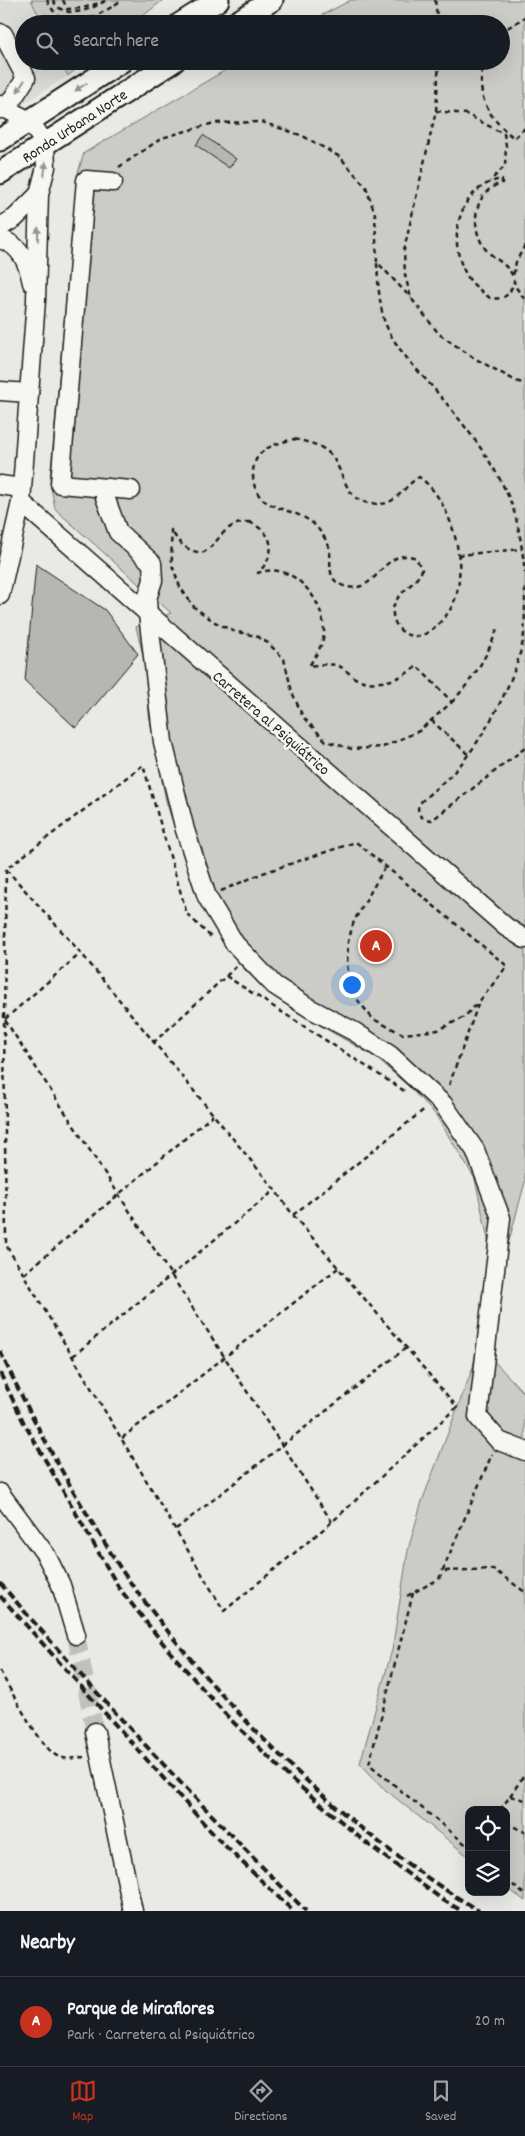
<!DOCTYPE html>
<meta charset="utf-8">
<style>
body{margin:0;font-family:Dekko,sans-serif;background:#20242c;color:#f1f3f6}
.controls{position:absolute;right:15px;bottom:15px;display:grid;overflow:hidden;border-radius:10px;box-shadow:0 5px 20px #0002}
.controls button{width:45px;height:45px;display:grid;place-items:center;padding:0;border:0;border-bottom:1px solid #363941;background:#171b24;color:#f1f3f6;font:25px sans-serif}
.you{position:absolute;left:351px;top:984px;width:18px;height:18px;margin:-12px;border:4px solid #fff;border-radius:50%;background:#1a73e8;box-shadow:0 0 0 8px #1a73e833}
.badge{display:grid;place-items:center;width:32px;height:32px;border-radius:50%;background:#c8321e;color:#fff;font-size:16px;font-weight:700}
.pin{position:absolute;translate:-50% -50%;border:2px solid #fff;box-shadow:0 1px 5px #0006}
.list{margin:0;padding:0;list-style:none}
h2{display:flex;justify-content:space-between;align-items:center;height:65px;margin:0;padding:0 20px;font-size:21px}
h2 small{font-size:16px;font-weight:400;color:#9ea1a6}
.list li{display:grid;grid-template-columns:32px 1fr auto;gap:15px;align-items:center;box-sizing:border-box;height:90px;padding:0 20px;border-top:1px solid #363941}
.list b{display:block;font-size:19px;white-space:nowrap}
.list p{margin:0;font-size:16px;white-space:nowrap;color:#9ea1a6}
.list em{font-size:16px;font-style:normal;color:#9ea1a6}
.icon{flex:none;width:28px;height:28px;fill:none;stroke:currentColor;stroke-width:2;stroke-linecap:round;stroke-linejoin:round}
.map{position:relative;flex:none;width:525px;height:1911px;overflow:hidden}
.search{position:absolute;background:#171b24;box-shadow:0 5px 20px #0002;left:15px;right:15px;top:15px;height:55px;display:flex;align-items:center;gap:12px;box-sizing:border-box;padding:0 18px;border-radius:28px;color:#9ea1a6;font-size:19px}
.sheet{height:155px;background:#171b24}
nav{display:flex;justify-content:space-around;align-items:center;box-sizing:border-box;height:70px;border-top:1px solid #363941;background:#171b24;font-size:14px;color:#9ea1a6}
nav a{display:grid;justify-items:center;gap:2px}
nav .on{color:#c8321e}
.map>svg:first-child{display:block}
</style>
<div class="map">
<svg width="525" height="1911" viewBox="0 0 525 1911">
<rect width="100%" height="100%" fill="#e9e9e5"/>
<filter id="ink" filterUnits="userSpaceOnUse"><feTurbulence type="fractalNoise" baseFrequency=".02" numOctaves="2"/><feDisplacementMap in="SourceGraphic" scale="10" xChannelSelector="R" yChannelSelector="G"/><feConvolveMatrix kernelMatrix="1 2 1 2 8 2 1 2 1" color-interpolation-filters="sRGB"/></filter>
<g filter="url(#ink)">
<path fill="#dadad6" d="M 0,0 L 31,0 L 43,24 L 24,24 L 24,61 L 61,61 L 68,76 L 0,118 Z"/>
<g fill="#cbcbc7" stroke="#747472">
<path d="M 31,0 L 163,0 L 133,24 L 43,24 Z"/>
<path d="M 351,0 L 525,0 L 525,1182 L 506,1252 L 493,1360 L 525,1394 L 525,1901 L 506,1887 L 506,1810 L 469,1810 L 469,1857 L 382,1787 L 360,1763 L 392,1650 L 408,1550 L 421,1504 L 473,1367 L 493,1263 L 475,1179 L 435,1114 L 407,1085 L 375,1057 L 295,1011 L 263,988 L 239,964 L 214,928 L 194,889 L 166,801 L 149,714 L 148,675 L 136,627 L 171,613 L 55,509 L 50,481 L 77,176 L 84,153 L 241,61 L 501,61 L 501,24 L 305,24 Z"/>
<path d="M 61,61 L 86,61 L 68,76 Z"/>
</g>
<g fill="#b6b6b3" stroke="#1c1c1c">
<path d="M 203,135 L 236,159 L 229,168 L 196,145 Z"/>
<path d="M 36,564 L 105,610 L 138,654 L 76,728 L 25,681 Z"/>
</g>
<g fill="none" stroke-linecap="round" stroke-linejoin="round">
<path stroke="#c0c0bd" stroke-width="18" stroke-dasharray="18 9" stroke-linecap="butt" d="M 76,1635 L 95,1732"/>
<g stroke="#1c1c1c" stroke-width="21">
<g id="minor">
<path d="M 0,33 L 3,34 L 26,78 L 6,109 L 0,105"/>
<path d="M 0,109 L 6,109 L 30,121 L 45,144 L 46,167 L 39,194 L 36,300 L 21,502 L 0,595"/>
<path d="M 113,182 L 86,180 L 60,484 L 131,490"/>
<path d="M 0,227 L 15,218 L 39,194"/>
<path d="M 0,239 C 21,245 28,263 32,283"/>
<path d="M 0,391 L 29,393"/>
<path d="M 0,485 L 21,488"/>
<path d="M 106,488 L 105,497 L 118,532 L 152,563 L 153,580 L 147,599 L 148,614 L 163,742 L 185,830 L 207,897 L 235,944 L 274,985 L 311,1009 L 355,1032 L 390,1055 L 443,1104 L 475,1150 L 501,1218 L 478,1417 L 499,1441 L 525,1451"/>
<path d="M 21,502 L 506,927 L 525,939"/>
<path d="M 0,1493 L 46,1555 L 61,1585 L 76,1635"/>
<path d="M 95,1732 L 133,1911"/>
</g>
</g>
<g stroke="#1c1c1c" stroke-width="25">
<g id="major">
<path d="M 180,24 L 218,0"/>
<path d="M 234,24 L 272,0"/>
<path d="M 0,140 L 122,61"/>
<path d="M 0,173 L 174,61"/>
</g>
</g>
<g stroke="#1c1c1c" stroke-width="2.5" stroke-dasharray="5 4" stroke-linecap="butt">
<path d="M 47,0 C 65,39 98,16 122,0"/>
<path d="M 53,0 C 63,21 92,10 106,0"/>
<path d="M 63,0 L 67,9 L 83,8 L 99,3"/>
<path d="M 435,0 L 438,24"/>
<path d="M 501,34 L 506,29 L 525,17"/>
<path d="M 439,61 L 436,111 L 404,250 L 405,275 L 411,298 L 439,334 L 474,358 L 516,381 L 525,384"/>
<path d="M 484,61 C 475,96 487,116 514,138 L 525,128"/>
<path d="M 436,111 L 466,114 L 504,134 L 506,146 L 505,166 L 490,181"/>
<path d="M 119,167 L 162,138 L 214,123 L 262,122 L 303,136 L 340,157 L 366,187 L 375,214 L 377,262 L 411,298"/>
<path d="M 525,245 L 516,262 L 513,277 C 508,263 492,259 484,247 C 469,225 475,190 502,183 L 502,179 C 459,186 446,239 466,274 C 471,284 481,291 490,298 C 505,300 510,295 514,281 L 515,286 L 525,300"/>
<path d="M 377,263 C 378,282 379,302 384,320 C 394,348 417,369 436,391 C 463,423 492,459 509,498 C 519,521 522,548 525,573"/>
<path d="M 294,439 C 307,442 320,444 330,454 C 344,469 344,501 370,503 C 376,504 383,505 389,502 C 401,496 407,484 419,477 C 454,501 473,578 448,613 C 442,621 434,629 425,634 C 408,642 391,627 393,609 C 396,592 417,584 422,570 L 416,558 C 382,545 378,597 344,586 C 324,579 333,562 329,547 C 327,541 323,535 319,530 C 299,502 252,518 253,472 C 254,448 276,444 294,439 Z"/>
<path d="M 249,522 C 275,533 277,554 258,573 C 292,560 324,599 324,631 C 324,644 316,655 309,666 C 318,665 327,663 336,665 C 344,667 349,674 355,678 C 376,688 400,680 417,666 L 452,702 L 419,731 L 383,747 L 352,749 L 326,741 L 303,717 L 292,692 L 284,659 L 268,643 L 256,636 L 233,631 L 213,621 L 194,607 L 180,587 L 172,565 L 171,530 C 180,544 185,550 202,553 C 222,542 221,523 249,522 Z"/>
<path d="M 458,555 L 522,549"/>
<path d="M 525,588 C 525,603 525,619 524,634 C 519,676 480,747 450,776 C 440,785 429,794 419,804 C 416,815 421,819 432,820 L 525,748"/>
<path d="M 452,702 C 472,680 487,658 497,629"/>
<path d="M 431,720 L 469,755"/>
<path d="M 385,867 L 354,921 L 348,942 L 347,965 L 353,994 L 373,1019 L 403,1034 L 438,1030 L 464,1017 L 478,1003"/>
<path d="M 6,869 L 4,1019 L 6,1245 L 224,1611 L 332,1522 L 457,1407 L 293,1215 L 275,1190 L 81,953 L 6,869 L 143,765 L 187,914 L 213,939"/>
<path d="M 221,891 L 263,873 L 356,842 L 507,966 L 479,1002 L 448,1088"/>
<path d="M 226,976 L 406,1092"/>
<path d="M 5,1019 L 81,953"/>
<path d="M 5,1020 L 332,1522"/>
<path d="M 153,1043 L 237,966"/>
<path d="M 293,1215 L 426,1108"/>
<path d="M 24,1274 L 213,1115"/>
<path d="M 73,1356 L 275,1190"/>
<path d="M 122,1438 L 338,1268"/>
<path d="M 176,1529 L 406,1348"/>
<path d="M 445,1571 L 493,1569 L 525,1592"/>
<path d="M 413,1593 L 369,1764 L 469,1847"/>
<path d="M 407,1596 L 439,1579 L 492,1454"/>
<path d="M 0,1671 C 11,1691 38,1742 54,1754 C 63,1761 73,1758 84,1757"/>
<path d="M 510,1796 L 525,1774"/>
<path d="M 500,1810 L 510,1796 L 525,1800"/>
<path d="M 506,1823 L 525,1832"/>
<path d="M 506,1879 L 525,1895"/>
</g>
<use href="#minor" stroke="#f6f6f2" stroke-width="18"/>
<use href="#major" stroke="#f6f6f2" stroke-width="21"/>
<g stroke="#1c1c1c" stroke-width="4" stroke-dasharray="8 4" stroke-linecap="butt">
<path d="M 0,1351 C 28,1411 59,1468 93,1524 C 104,1541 114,1559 125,1575 C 219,1705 341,1828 479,1911"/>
<path d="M 0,1373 L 24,1423 L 119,1588 L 170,1652 L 228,1717 L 289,1777 L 365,1842 L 443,1900 L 462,1911"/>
<path d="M 0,1583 C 97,1696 200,1805 306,1911"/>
<path d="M 0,1596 L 217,1838 L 293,1911"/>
</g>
</g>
<defs><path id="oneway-solid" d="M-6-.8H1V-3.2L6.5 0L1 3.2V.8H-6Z" transform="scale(1.25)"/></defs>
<g fill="#949492">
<use href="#oneway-solid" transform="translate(21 86) rotate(122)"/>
<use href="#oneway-solid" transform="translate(81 87) rotate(147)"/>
<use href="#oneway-solid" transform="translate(45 169) rotate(-83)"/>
<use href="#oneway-solid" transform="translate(38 234) rotate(-89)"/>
</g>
</g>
<g text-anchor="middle" stroke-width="5" stroke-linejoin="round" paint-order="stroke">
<g font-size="16" fill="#1c1c1c" stroke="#f6f6f2">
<text transform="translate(74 125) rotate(-33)" y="6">Ronda Urbana Norte</text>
<text transform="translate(272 722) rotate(41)" y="6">Carretera al Psiquiátrico</text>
</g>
</g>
</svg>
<div class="controls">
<button><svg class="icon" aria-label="locate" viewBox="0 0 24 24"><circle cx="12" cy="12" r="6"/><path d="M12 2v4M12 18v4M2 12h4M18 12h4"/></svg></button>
<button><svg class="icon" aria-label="layers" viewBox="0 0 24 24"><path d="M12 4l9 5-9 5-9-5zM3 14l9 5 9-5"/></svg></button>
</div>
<div class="you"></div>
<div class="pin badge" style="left:376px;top:946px">A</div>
<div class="search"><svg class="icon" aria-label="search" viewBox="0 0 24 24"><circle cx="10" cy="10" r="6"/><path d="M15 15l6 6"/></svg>Search here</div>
</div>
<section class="sheet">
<h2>Nearby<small></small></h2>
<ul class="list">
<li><span class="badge">A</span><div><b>Parque de Miraflores</b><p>Park · Carretera al Psiquiátrico</p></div><em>20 m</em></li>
</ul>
</section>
<nav>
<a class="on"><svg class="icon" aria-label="map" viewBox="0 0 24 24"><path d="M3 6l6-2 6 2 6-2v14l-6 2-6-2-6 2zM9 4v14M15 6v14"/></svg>Map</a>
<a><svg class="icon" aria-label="directions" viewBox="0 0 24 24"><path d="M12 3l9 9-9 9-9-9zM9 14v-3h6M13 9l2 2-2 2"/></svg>Directions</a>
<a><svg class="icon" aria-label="saved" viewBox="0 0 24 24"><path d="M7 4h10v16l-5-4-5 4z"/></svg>Saved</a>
</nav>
